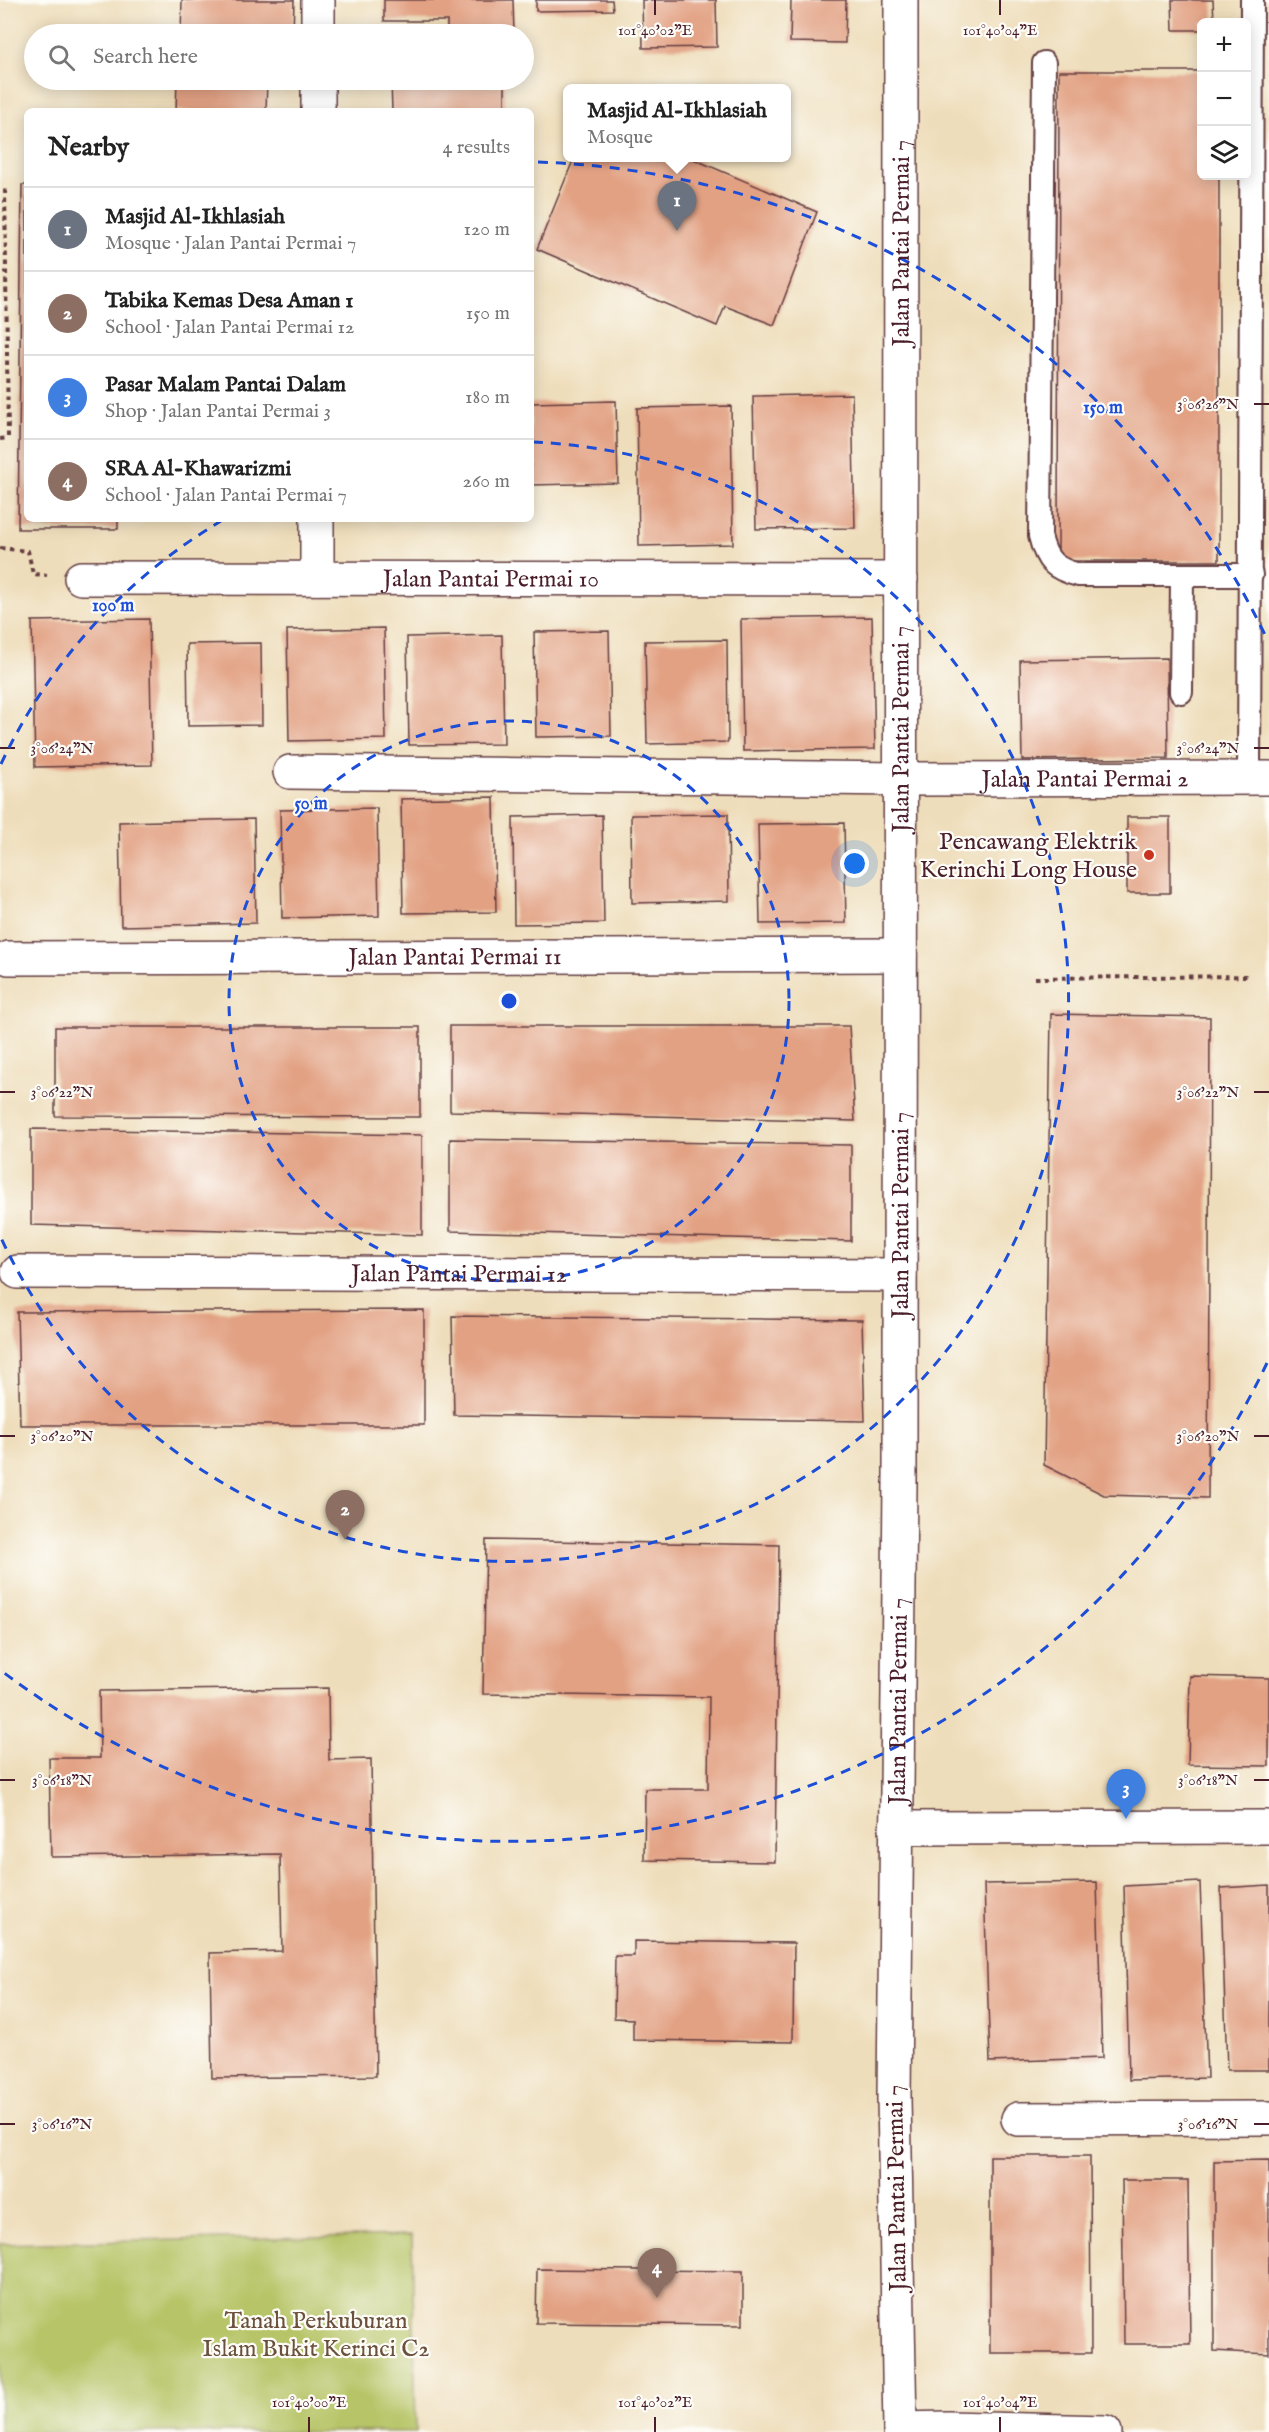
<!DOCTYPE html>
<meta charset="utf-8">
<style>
body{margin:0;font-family:"IM FELL English",serif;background:#f2f2f2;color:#222}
.controls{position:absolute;right:18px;top:18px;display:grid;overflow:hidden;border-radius:9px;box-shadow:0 3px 15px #0003}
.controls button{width:54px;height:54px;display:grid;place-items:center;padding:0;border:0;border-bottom:2px solid #e0e0e0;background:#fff;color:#222;font:30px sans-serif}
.you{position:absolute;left:855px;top:864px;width:21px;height:21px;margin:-15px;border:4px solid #fff;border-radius:50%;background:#1a73e8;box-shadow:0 0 0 9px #1a73e833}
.badge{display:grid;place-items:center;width:39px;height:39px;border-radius:50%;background:#ea580c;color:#fff;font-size:20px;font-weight:700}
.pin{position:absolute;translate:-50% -50px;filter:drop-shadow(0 2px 3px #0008)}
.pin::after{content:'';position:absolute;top:32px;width:21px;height:18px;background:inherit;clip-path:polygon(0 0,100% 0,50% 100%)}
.popup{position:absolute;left:563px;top:84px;width:228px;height:78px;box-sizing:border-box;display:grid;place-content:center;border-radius:9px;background:#fff;filter:drop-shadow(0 2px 4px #0005);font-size:20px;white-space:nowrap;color:#767676}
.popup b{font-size:22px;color:#222}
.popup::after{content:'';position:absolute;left:50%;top:100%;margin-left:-12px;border:12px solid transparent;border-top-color:#fff}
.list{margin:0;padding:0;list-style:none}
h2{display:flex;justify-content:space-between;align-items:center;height:78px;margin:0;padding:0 24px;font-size:26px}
h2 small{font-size:20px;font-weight:400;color:#767676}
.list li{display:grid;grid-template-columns:39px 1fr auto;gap:18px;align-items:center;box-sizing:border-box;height:84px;padding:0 24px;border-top:2px solid #e0e0e0}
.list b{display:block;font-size:22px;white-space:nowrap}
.list p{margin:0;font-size:20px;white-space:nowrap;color:#767676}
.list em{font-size:20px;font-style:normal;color:#767676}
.icon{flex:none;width:33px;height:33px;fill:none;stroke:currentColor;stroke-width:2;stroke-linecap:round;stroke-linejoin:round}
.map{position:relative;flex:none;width:1269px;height:2432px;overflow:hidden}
.search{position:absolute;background:#fff;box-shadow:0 3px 15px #0003;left:24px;top:24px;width:510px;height:66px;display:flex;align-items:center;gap:15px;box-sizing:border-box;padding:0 21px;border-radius:33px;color:#767676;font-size:22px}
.panel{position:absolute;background:#fff;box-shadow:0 3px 15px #0003;left:24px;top:108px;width:510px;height:414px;border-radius:9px}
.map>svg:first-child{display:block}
</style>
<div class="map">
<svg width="1269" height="2432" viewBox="0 0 1269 2432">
<rect width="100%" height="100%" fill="#fdfcf7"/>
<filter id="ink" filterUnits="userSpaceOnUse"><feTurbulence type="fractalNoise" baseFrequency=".0167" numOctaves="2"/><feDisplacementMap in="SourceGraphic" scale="12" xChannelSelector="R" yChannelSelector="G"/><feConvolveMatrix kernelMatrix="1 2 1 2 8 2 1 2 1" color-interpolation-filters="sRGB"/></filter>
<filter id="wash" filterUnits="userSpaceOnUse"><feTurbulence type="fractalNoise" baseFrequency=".008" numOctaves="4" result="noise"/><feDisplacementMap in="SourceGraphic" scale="24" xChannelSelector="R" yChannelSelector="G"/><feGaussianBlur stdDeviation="1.35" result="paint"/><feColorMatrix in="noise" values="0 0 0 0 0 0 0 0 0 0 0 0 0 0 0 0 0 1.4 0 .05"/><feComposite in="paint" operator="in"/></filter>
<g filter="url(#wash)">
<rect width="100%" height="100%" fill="#eeddba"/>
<path fill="#b7c567" stroke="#807249" stroke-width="1.5" d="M 412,2235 L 416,2432 L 0,2432 L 0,2244 Z"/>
<g id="blocks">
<g fill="#e2a183">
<path d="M 182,0 L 294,0 L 293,34 L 181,34 Z"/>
<path d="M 384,0 L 513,0 L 514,34 L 447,34 L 447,21 L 384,21 Z"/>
<path d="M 536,0 L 612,0 L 613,10 L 536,11 Z"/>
<path d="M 642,0 L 716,0 L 717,47 L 643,48 Z"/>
<path d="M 791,0 L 846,0 L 845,43 L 790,42 Z"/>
<path d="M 1172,0 L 1213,0 L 1214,22 L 1202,22 L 1202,30 L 1173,30 Z"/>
<path d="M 1059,71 L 1202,71 L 1202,176 L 1219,176 L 1219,561 L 1058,561 Z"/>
<path d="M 177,80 L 267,80 L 266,111 L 176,111 Z"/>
<path d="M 391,80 L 505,80 L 505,111 L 392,111 Z"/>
<path d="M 574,158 L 691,158 L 817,212 L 774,325 L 725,306 L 717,326 L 537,249 Z"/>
<path d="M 22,185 L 27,185 L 27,519 L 118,519 L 118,529 L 18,529 Z"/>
<path d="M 852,394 L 855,528 L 756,529 L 753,396 Z"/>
<path d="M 616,401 L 618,483 L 531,485 L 531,403 Z"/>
<path d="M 731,406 L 733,544 L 639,546 L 637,408 Z"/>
<path d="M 872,617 L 875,749 L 743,751 L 741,619 Z"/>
<path d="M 149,619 L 152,765 L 35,767 L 32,621 Z"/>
<path d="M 384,628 L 386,739 L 289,741 L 287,630 Z"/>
<path d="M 609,631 L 611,736 L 536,737 L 534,632 Z"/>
<path d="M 502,635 L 504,744 L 409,745 L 407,637 Z"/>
<path d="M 727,640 L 728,742 L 647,744 L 645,641 Z"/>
<path d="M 261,643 L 262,725 L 188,726 L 187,644 Z"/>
<path d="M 1167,658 L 1168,758 L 1022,760 L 1020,660 Z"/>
<path d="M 494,797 L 496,912 L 403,913 L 401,799 Z"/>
<path d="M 377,808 L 379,916 L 282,918 L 280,810 Z"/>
<path d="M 728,814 L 729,901 L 632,903 L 631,815 Z"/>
<path d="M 602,815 L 604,923 L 514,924 L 513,817 Z"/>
<rect x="1127" y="817" width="43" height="76"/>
<path d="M 254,819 L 256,923 L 121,926 L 119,822 Z"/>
<path d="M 844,823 L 846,923 L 760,924 L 758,824 Z"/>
<path d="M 1051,1014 L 1210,1017 L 1208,1498 L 1104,1495 L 1044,1465 Z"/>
<path d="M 450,1026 L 849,1026 L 855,1121 L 450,1111 Z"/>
<path d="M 55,1027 L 420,1027 L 420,1117 L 55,1116 Z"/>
<path d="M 31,1129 L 422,1135 L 422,1235 L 31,1225 Z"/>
<path d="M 450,1139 L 851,1145 L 851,1241 L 450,1231 Z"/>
<path d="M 424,1310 L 424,1425 L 20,1425 L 17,1312 Z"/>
<path d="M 452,1316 L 862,1320 L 865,1421 L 454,1415 Z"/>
<path d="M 486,1540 L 779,1545 L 775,1862 L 644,1860 L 645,1789 L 708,1789 L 709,1697 L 483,1694 Z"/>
<path d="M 1190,1676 L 1269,1678 L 1269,1766 L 1188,1765 Z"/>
<path d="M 328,1688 L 329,1760 L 371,1759 L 376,2076 L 212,2078 L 210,1953 L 282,1951 L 280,1854 L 51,1857 L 49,1758 L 100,1758 L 99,1691 Z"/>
<path d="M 1097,1882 L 1102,2058 L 990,2062 L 984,1884 Z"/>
<path d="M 1200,1882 L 1207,2078 L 1129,2080 L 1124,1886 Z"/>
<path d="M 1269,1885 L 1269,2070 L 1227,2070 L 1221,1888 Z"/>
<path d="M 634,1941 L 794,1943 L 793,2042 L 633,2040 L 633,2019 L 614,2018 L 615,1956 L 634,1956 Z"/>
<path d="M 990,2156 L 1090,2156 L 1091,2353 L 990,2353 Z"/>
<path d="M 1269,2160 L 1269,2354 L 1214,2351 L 1214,2161 Z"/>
<path d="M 1122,2180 L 1188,2180 L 1190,2344 L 1124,2344 Z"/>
<path d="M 537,2269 L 743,2271 L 743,2325 L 536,2323 Z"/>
</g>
</g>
</g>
<g filter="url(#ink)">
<use href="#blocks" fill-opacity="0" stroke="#633c40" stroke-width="1.5"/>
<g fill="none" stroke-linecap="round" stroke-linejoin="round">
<g stroke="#633c40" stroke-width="26">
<g id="service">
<path d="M 1044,63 L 1040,536 C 1046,561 1054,569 1079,575 L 1251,575"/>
<path d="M 1181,692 L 1182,575"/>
<path d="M 1249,778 L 1252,0"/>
</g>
</g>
<g stroke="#633c40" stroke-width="36">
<g id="minor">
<path d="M 318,0 L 318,34"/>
<path d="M 318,80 L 318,111"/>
<path d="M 317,519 L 317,578"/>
<path id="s1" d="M 81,578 L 901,579"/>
<path id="s2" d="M 290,772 L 900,779 L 1269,778"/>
<path id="s3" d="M 9,958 L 900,955"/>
<path id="s4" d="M 18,1272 L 900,1275"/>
<path d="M 896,1828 L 1269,1827"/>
<path d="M 1018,2119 L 1269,2118"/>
<path id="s5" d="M 900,2429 L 894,2097 L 900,1483 L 901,0"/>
</g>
</g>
<g stroke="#633c40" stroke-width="36">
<path id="tertiary" d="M 900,2432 L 900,2429 L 948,2428 L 1105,2432"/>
</g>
<g stroke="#633c40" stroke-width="4" stroke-dasharray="4.5 4.5" stroke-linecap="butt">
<path d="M 0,439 L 8,438 L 5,186"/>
<path d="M 0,548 L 28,551 L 33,574 L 47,575"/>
<path d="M 1035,978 L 1251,976"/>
</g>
<use href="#service" stroke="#fff" stroke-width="22"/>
<use href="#minor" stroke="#fff" stroke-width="33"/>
<use href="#tertiary" stroke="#fff" stroke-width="33"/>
</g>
</g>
<path fill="none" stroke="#4a1f2b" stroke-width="2" d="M 655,0 L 655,15M 1000,0 L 1000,15M 1254,404 L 1269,404M 0,748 L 15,748M 1254,748 L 1269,748M 0,1092 L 15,1092M 1254,1092 L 1269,1092M 0,1436 L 15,1436M 1254,1436 L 1269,1436M 0,1780 L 15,1780M 1254,1780 L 1269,1780M 0,2124 L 15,2124M 1254,2124 L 1269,2124M 309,2417 L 309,2432M 655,2417 L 655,2432M 1000,2417 L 1000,2432"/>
<g fill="none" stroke="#1d4ed8" stroke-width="3" stroke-dasharray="10 8">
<circle cx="509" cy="1001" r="280"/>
<path d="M1 764A560 560 0 0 1 221 521M533 442A560 560 0 1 1 1 1238"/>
<path d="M1267 1363A840 840 0 0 1 3 1672M538 162A840 840 0 0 1 1267 639"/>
</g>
<circle fill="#c8321e" stroke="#fdfcf7" stroke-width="2" cx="1149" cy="855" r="6"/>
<g text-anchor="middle" stroke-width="4.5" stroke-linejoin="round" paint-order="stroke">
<g font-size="24" fill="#4a1f2b" stroke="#fdfcf7">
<text dy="8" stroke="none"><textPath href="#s5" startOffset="2186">Jalan Pantai Permai 7</textPath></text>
<text dy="8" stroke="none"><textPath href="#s1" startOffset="410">Jalan Pantai Permai 10</textPath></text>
<text dy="8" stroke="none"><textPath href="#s5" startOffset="1700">Jalan Pantai Permai 7</textPath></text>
<text dy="8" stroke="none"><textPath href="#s2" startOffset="795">Jalan Pantai Permai 2</textPath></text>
<text dy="8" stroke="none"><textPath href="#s3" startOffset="446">Jalan Pantai Permai 11</textPath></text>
<text dy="8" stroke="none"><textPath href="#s5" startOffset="1214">Jalan Pantai Permai 7</textPath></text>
<text dy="8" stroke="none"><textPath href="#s4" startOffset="441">Jalan Pantai Permai 12</textPath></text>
<text dy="8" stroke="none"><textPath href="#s5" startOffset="728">Jalan Pantai Permai 7</textPath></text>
<text transform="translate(896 2188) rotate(-91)" y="8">Jalan Pantai Permai 7</text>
</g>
<g font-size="24" fill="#4a1f2b" stroke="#fdfcf7" text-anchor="end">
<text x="1137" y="849">Pencawang Elektrik<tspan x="1137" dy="28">Kerinchi Long House</tspan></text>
</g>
<g font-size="24" fill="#6b513d" stroke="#fdfcf7">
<text x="316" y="2328">Tanah Perkuburan<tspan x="316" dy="28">Islam Bukit Kerinci C2</tspan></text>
</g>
</g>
<g font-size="15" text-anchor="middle" fill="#4a1f2b" stroke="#fdfcf7" stroke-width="4.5" stroke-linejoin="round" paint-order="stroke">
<text x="655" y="35">101°40'02"E</text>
<text x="1000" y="35">101°40'04"E</text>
<text x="1208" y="409">3°06'26"N</text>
<text x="62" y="753">3°06'24"N</text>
<text x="1208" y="753">3°06'24"N</text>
<text x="62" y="1097">3°06'22"N</text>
<text x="1208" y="1097">3°06'22"N</text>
<text x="62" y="1441">3°06'20"N</text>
<text x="1208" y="1441">3°06'20"N</text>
<text x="62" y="1785">3°06'18"N</text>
<text x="1208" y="1785">3°06'18"N</text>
<text x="62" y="2129">3°06'16"N</text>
<text x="1208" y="2129">3°06'16"N</text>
<text x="309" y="2407">101°40'00"E</text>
<text x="655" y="2407">101°40'02"E</text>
<text x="1000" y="2407">101°40'04"E</text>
</g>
<circle cx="509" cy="1001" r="9" fill="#1d4ed8" stroke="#fdfcf7" stroke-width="3"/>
<g font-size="18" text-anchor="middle" font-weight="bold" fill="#1d4ed8" stroke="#fdfcf7" stroke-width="4.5" stroke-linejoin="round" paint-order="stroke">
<text x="1103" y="413">150 m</text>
<text x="113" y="611">100 m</text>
<text x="311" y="809">50 m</text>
</g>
</svg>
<div class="controls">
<button>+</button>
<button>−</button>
<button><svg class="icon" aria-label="layers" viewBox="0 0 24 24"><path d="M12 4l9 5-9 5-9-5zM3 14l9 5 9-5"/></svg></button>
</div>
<div class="you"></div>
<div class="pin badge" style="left:677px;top:231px;background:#6b7280">1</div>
<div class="popup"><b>Masjid Al-Ikhlasiah</b>Mosque</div>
<div class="pin badge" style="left:345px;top:1540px;background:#8d6e63">2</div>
<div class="pin badge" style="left:1126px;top:1819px;background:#3f7fe0">3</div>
<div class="pin badge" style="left:657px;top:2298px;background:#8d6e63">4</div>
<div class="search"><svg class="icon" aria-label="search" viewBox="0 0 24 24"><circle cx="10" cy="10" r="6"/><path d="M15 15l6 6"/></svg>Search here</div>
<section class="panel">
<h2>Nearby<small>4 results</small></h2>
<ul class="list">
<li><span class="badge" style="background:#6b7280">1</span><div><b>Masjid Al-Ikhlasiah</b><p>Mosque · Jalan Pantai Permai 7</p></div><em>120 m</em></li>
<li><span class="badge" style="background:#8d6e63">2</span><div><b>Tabika Kemas Desa Aman 1</b><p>School · Jalan Pantai Permai 12</p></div><em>150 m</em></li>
<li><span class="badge" style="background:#3f7fe0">3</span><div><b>Pasar Malam Pantai Dalam</b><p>Shop · Jalan Pantai Permai 3</p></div><em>180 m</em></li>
<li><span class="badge" style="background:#8d6e63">4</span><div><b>SRA Al-Khawarizmi</b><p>School · Jalan Pantai Permai 7</p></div><em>260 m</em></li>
</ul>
</section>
</div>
